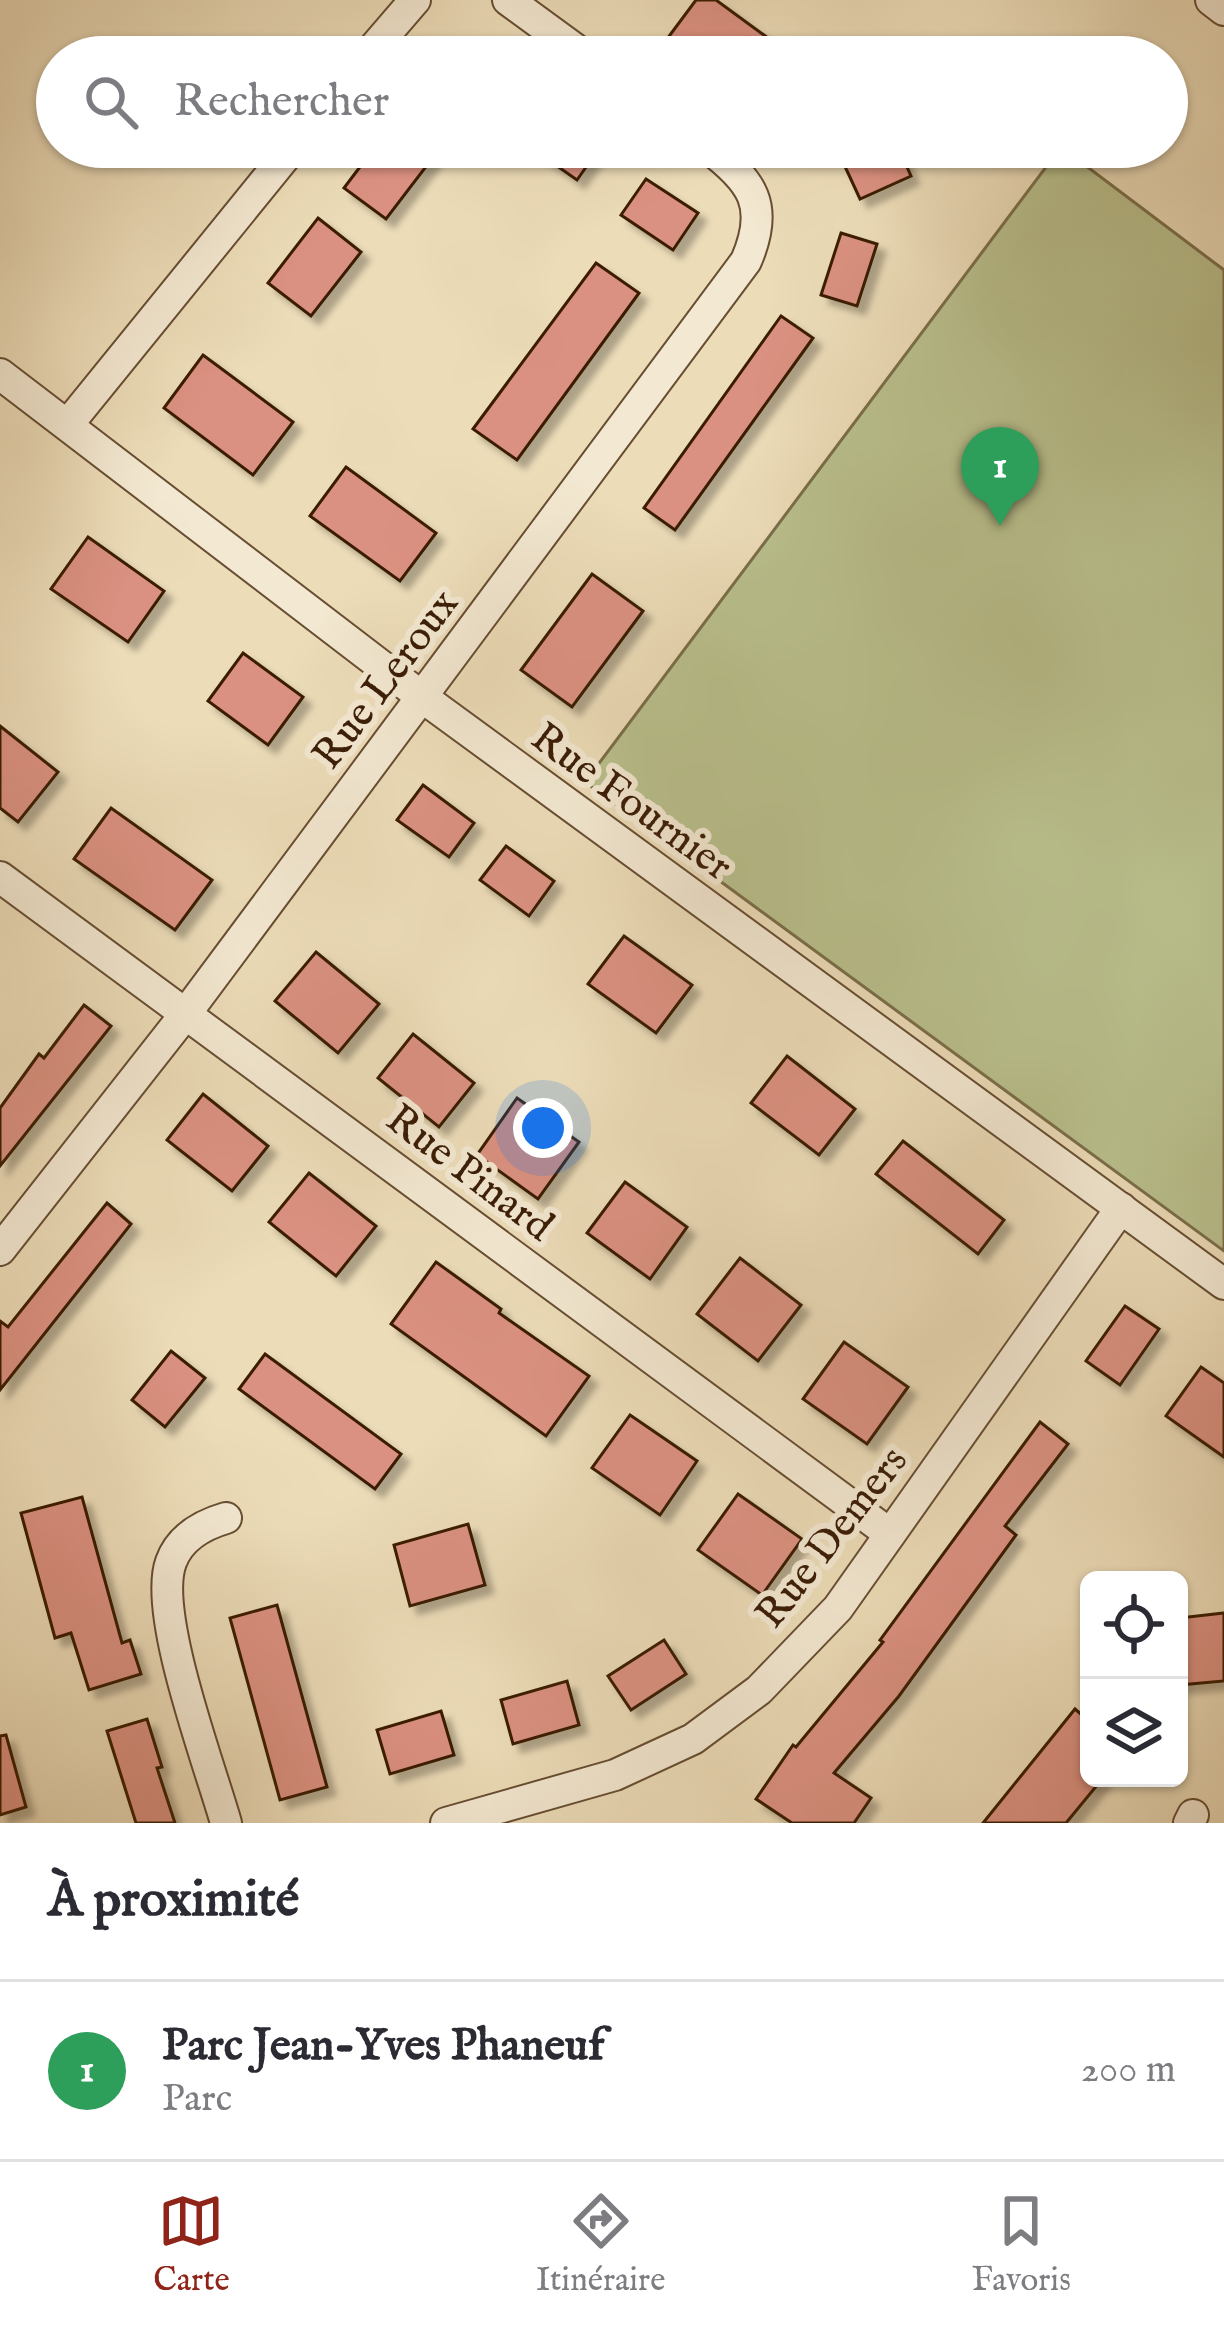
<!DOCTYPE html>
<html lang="fr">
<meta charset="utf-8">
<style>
body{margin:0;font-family:"IM FELL English",serif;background:#f7f7f7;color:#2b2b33}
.controls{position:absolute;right:36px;bottom:36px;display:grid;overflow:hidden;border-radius:18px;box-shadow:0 3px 9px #0004}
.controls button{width:108px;height:108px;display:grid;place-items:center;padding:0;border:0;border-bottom:3px solid #e1e1e2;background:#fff;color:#2b2b33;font:60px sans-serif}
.you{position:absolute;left:543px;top:1128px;width:42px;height:42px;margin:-30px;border:9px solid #fff;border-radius:50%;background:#1a73e8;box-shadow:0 0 0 18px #1a73e833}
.badge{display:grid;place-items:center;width:78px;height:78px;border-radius:50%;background:#8f2418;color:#fff;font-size:39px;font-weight:700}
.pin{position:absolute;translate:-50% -99px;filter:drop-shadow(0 3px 6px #0008)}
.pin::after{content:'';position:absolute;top:63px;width:42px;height:36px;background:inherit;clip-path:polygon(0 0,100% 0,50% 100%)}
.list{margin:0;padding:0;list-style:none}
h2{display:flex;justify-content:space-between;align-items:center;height:156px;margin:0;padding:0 48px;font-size:51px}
h2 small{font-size:39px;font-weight:400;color:#7c7c81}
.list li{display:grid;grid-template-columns:78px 1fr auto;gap:36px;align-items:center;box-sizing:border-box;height:180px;padding:0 48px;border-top:3px solid #e1e1e2}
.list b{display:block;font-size:45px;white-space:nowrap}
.list p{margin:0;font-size:39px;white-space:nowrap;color:#7c7c81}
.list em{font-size:39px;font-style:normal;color:#7c7c81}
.icon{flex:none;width:66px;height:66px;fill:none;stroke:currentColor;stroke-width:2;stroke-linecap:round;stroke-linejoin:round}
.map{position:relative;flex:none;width:1224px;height:1823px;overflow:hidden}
.search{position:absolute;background:#fff;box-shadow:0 3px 9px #0004;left:36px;right:36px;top:36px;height:132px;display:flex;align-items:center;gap:30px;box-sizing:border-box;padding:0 42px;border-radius:66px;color:#7c7c81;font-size:45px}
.sheet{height:336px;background:#fff}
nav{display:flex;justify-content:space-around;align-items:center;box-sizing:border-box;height:168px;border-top:3px solid #e1e1e2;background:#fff;font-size:33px;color:#7c7c81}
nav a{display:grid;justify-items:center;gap:6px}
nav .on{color:#8f2418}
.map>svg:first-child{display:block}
</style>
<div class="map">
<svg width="1224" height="1823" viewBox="0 0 1224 1823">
<defs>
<filter id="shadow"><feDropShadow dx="8" dy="8" stdDeviation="3" flood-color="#0004"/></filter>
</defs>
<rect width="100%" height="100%" fill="#ecdcb8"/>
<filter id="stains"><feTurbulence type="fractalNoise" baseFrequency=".00167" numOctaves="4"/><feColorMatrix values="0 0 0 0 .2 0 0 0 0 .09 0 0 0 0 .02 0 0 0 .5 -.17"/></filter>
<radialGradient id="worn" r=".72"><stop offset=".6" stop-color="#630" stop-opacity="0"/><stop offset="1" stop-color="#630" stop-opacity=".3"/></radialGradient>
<path fill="#b9c08d" stroke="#7a6e4a" stroke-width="3" d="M 1061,147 L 1224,270 L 1224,1251 L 585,782 Z"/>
<g fill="#db9181" stroke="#3b1d06" stroke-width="3" filter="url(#shadow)">
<path d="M 696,0 L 716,0 L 794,57 L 684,57 L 664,43 Z"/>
<path d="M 375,147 L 441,147 L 386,219 L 344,188 Z"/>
<path d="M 530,147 L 600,147 L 577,180 Z"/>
<path d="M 836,147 L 898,147 L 911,176 L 860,199 Z"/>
<path d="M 646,179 L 698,213 L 673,250 L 621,215 Z"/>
<path d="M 318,218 L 361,252 L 311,316 L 268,283 Z"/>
<path d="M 841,233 L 877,244 L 857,306 L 821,295 Z"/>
<path d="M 596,263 L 639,293 L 517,460 L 473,429 Z"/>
<path d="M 781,316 L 813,338 L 675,530 L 644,508 Z"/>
<path d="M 203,355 L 293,422 L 253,475 L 164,408 Z"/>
<path d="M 346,467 L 436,533 L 400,581 L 310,516 Z"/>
<path d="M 88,537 L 164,591 L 128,642 L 51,589 Z"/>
<path d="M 592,574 L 643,611 L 572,707 L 521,670 Z"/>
<path d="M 243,653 L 303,697 L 268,745 L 208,701 Z"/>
<path d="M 0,726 L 58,772 L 18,822 L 0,808 Z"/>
<path d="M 423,785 L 474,823 L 449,857 L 397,820 Z"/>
<path d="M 111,808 L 212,880 L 175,930 L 74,859 Z"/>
<path d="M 506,846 L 554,881 L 529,916 L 480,880 Z"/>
<path d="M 624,936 L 692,985 L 656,1033 L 588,984 Z"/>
<path d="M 316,952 L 379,1004 L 338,1053 L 275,1001 Z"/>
<path d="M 84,1005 L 111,1026 L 0,1166 L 0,1108 L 39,1054 L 44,1058 Z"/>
<path d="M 413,1034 L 474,1083 L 439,1127 L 378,1078 Z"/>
<path d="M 787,1056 L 855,1109 L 819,1155 L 751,1103 Z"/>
<path d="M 203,1094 L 268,1146 L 232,1191 L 167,1140 Z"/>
<path d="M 517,1098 L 579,1142 L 538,1199 L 477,1155 Z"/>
<path d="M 903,1141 L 1004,1220 L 978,1254 L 876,1174 Z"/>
<path d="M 309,1173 L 376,1226 L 336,1276 L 269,1222 Z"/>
<path d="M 625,1182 L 687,1227 L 650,1279 L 587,1233 Z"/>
<path d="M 107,1203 L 131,1224 L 0,1390 L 0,1321 L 8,1327 Z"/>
<path d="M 740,1258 L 801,1305 L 758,1361 L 697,1314 Z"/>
<path d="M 436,1262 L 501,1309 L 499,1313 L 589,1376 L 546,1436 L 391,1324 Z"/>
<path d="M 1125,1306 L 1159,1329 L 1120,1385 L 1086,1361 Z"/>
<path d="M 844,1342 L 908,1387 L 867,1444 L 803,1399 Z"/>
<path d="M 171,1351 L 205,1378 L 165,1427 L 132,1400 Z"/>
<path d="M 265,1354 L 401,1454 L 375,1489 L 239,1389 Z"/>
<path d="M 1201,1367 L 1224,1383 L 1224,1457 L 1166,1416 Z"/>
<path d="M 630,1415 L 697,1461 L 660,1515 L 592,1468 Z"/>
<path d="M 1040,1422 L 1068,1444 L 1005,1526 L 1016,1535 L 899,1696 L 834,1773 L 871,1798 L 854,1823 L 792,1823 L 756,1799 L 793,1745 L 796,1747 L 883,1642 L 880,1640 Z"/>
<path d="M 738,1494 L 802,1539 L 762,1595 L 698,1550 Z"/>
<path d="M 82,1497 L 122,1643 L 130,1640 L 141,1674 L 89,1690 L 71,1633 L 55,1638 L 21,1513 Z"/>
<path d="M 468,1524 L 485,1585 L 410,1606 L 394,1545 Z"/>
<path d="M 277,1605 L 327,1787 L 280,1800 L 230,1618 Z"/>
<path d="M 1224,1613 L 1224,1681 L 1179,1685 L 1179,1618 Z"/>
<path d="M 664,1640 L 686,1674 L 631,1710 L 608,1676 Z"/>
<path d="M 567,1681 L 579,1725 L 513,1744 L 501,1700 Z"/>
<path d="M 1075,1709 L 1089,1721 L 1089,1778 L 1103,1778 L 1066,1823 L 983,1823 Z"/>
<path d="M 441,1711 L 454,1755 L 390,1774 L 377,1730 Z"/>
<path d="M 147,1719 L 162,1767 L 157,1768 L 175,1823 L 136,1823 L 107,1731 Z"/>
<path d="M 6,1735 L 26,1807 L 0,1815 L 0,1736 Z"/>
</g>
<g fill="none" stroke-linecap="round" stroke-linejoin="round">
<g stroke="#674d32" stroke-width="34">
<g id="minor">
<path d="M 508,0 L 586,57"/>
<path d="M 1211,0 L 1224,10"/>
<path d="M 366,57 L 415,0"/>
<path d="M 0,374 L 422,697 L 1224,1284"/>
<path d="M 69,423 L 293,147"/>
<path d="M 0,877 L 890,1534"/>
<path d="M 0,1250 L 187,1012 L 746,261 C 770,206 753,181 707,147"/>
<path d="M 226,1518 C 202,1525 180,1537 171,1562 C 152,1613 210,1766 226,1823"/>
<path d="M 446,1823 L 615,1775 L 693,1739 L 759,1690 L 838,1608 L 1121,1208"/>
<path d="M 1189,1823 L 1193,1815"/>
</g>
</g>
<use href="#minor" stroke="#f3e8d1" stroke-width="30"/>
</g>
<g text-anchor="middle" stroke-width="12" stroke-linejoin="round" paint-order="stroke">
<g font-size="42" fill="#3b1d06" stroke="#f3e8d1">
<text transform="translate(384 678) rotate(-53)" y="15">Rue Leroux</text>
<text transform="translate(633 800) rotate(36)" y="15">Rue Fournier</text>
<text transform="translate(471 1171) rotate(37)" y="15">Rue Pinard</text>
<text transform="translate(830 1536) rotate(-52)" y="15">Rue Demers</text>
</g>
</g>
<rect width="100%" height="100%" filter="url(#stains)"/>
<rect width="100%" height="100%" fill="url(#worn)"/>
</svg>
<div class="controls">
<button><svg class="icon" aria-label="locate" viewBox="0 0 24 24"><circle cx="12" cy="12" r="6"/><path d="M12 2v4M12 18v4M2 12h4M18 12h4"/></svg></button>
<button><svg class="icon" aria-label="layers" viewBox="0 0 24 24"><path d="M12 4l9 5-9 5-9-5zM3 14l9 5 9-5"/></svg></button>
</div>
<div class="you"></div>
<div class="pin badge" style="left:1000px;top:526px;background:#2e9e5b">1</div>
<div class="search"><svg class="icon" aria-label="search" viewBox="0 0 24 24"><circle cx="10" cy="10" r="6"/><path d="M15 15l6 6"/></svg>Rechercher</div>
</div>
<section class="sheet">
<h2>À proximité<small></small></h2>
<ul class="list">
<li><span class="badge" style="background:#2e9e5b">1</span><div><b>Parc Jean-Yves Phaneuf</b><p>Parc</p></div><em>200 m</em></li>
</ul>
</section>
<nav>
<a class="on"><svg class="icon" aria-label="map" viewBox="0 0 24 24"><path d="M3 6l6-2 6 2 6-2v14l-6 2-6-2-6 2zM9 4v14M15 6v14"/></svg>Carte</a>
<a><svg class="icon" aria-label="directions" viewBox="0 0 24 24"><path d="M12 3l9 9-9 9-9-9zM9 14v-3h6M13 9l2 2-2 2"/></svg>Itinéraire</a>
<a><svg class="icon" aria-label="saved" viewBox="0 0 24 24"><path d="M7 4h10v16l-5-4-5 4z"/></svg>Favoris</a>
</nav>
